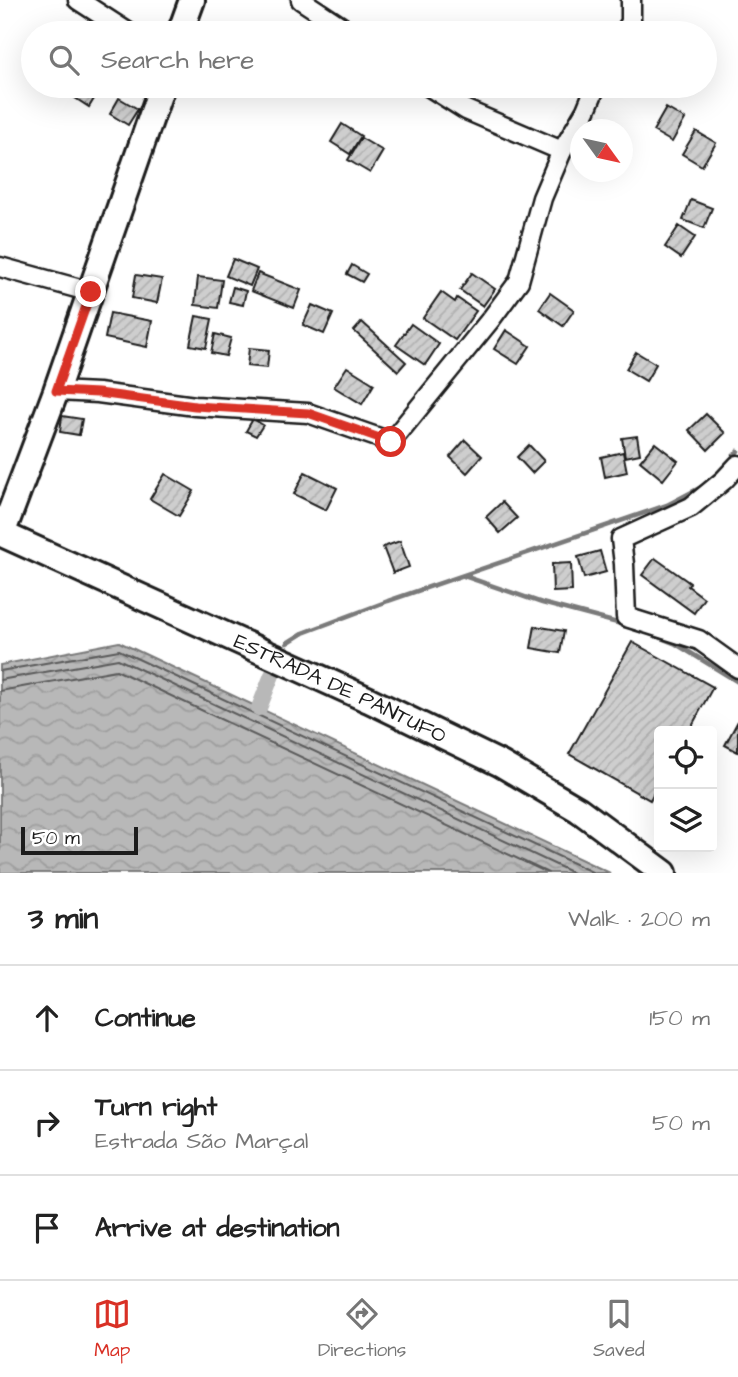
<!DOCTYPE html>
<meta charset="utf-8">
<style>
body{margin:0;font-family:"Architects Daughter",sans-serif;background:#f6f6f6;color:#222}
.controls{position:absolute;right:21px;bottom:21px;display:grid;overflow:hidden;border-radius:7px;box-shadow:0 7px 28px #0002}
.controls button{width:63px;height:63px;display:grid;place-items:center;padding:0;border:0;border-bottom:2px solid #e0e0e0;background:#fff;color:#222;font:35px sans-serif}
.compass{position:absolute;left:570px;top:119px;width:63px;height:63px;border-radius:50%;background:#fff;box-shadow:0 7px 28px #0002;rotate:123deg}
.scale{position:absolute;left:21px;bottom:18px;width:117px;box-sizing:border-box;padding-left:7px;border:4px solid #1c1c1c;border-top:0;font-size:19px;line-height:24px;white-space:nowrap;color:#1c1c1c;-webkit-text-stroke:5px #fff;paint-order:stroke}
.stop{position:absolute;width:21px;height:21px;margin:-16px;border:5px solid #d93025;border-radius:50%;background:#fff}
.stop.end{background:#d93025;border-color:#fff;box-shadow:0 2px 7px #0008}
.list{margin:0;padding:0;list-style:none}
h2{display:flex;justify-content:space-between;align-items:center;height:91px;margin:0;padding:0 28px;font-size:30px}
h2 small{font-size:23px;font-weight:400;color:#767676}
.list li{display:grid;grid-template-columns:46px 1fr auto;gap:21px;align-items:center;box-sizing:border-box;height:105px;padding:0 28px;border-top:2px solid #e0e0e0}
.list b{display:block;font-size:26px;white-space:nowrap}
.list p{margin:0;font-size:23px;white-space:nowrap;color:#767676}
.list em{font-size:23px;font-style:normal;color:#767676}
.icon{flex:none;width:38px;height:38px;fill:none;stroke:currentColor;stroke-width:2;stroke-linecap:round;stroke-linejoin:round}
.map{position:relative;flex:none;width:738px;height:873px;overflow:hidden}
.search{position:absolute;background:#fff;box-shadow:0 7px 28px #0002;left:21px;right:21px;top:21px;height:77px;display:flex;align-items:center;gap:18px;box-sizing:border-box;padding:0 24px;border-radius:38px;color:#767676;font-size:26px}
.sheet{height:406px;background:#fff}
nav{display:flex;justify-content:space-around;align-items:center;box-sizing:border-box;height:98px;border-top:2px solid #e0e0e0;background:#fff;font-size:19px;color:#767676}
nav a{display:grid;justify-items:center;gap:4px}
nav .on{color:#d93025}
.map>svg:first-child{display:block}
</style>
<div class="map">
<svg width="738" height="873" viewBox="0 0 738 873">
<defs>
<pattern id="water-waves" width="16" height="10" patternUnits="userSpaceOnUse" patternTransform="scale(1.75)"><rect width="16" height="10" fill="#b8b8b8"/><path d="M0 5q4-4 8 0t8 0" fill="none" stroke="#9e9e9e"/></pattern>
<pattern id="building-hatch" width="6" height="6" patternUnits="userSpaceOnUse" patternTransform="scale(1.75)"><rect width="6" height="6" fill="#cecece"/><path d="M-1 1l2-2M0 6l6-6M5 7l2-2" fill="none" stroke="#b0b0b0"/></pattern>
</defs>
<rect width="100%" height="100%" fill="#fff"/>
<filter id="ink" filterUnits="userSpaceOnUse"><feTurbulence type="fractalNoise" baseFrequency=".0143" numOctaves="2"/><feDisplacementMap in="SourceGraphic" scale="14" xChannelSelector="R" yChannelSelector="G"/><feConvolveMatrix kernelMatrix="1 2 1 2 8 2 1 2 1" color-interpolation-filters="sRGB"/></filter>
<g filter="url(#ink)">
<path fill="url(#water-waves)" stroke="#7a7a7a" stroke-width="2" d="M 119,642 L 610,873 L 0,873 L 0,665 Z"/>
<g fill="none" stroke-linecap="round" stroke-linejoin="round">
<g stroke="#5a5a5a" stroke-width="2">
<path d="M 0,671 L 119,650 L 594,873"/>
<path d="M 0,680 L 118,659 L 573,873"/>
<path d="M 0,691 L 116,670 L 548,873"/>
</g>
<g stroke="#7a7a7a" stroke-width="4.5">
<path d="M 464,576 L 542,603 L 625,625"/>
<path d="M 643,631 L 676,644 L 738,682"/>
<path d="M 287,643 L 303,633 L 388,601 L 667,505 L 707,484 L 738,451"/>
</g>
<path stroke="#b8b8b8" stroke-width="16" d="M 259,708 L 272,675"/>
</g>
<g fill="url(#building-hatch)" stroke="#1c1c1c" stroke-width="2">
<path d="M 70,86 L 95,86 L 100,89 L 89,107 L 66,92 Z"/>
<path d="M 119,98 L 138,109 L 128,125 L 110,114 Z"/>
<path d="M 666,108 L 685,119 L 672,142 L 653,131 Z"/>
<path d="M 342,124 L 361,136 L 350,154 L 331,142 Z"/>
<path d="M 696,131 L 716,143 L 702,166 L 682,154 Z"/>
<path d="M 361,138 L 383,151 L 370,173 L 348,160 Z"/>
<path d="M 691,200 L 712,208 L 704,228 L 683,220 Z"/>
<path d="M 679,226 L 695,237 L 681,258 L 665,247 Z"/>
<path d="M 233,259 L 257,269 L 250,286 L 226,276 Z"/>
<path d="M 352,265 L 367,274 L 362,282 L 347,274 Z"/>
<path d="M 258,273 L 301,290 L 294,308 L 251,291 Z"/>
<path d="M 472,273 L 495,289 L 483,306 L 460,290 Z"/>
<path d="M 136,275 L 162,279 L 157,303 L 132,298 Z"/>
<path d="M 198,277 L 222,280 L 218,308 L 195,305 Z"/>
<path d="M 233,287 L 246,291 L 243,305 L 229,302 Z"/>
<path d="M 441,292 L 455,302 L 457,298 L 476,311 L 455,340 L 423,318 Z"/>
<path d="M 550,293 L 574,310 L 563,326 L 539,309 Z"/>
<path d="M 312,305 L 333,314 L 324,334 L 303,325 Z"/>
<path d="M 110,313 L 152,321 L 147,347 L 105,338 Z"/>
<path d="M 196,316 L 212,319 L 206,348 L 190,345 Z"/>
<path d="M 362,322 L 406,362 L 398,371 L 354,331 Z"/>
<path d="M 411,324 L 439,344 L 425,365 L 396,345 Z"/>
<path d="M 506,330 L 530,346 L 518,364 L 494,349 Z"/>
<path d="M 215,334 L 231,338 L 226,356 L 211,353 Z"/>
<path d="M 249,348 L 269,350 L 267,368 L 247,366 Z"/>
<path d="M 636,352 L 656,364 L 646,381 L 626,369 Z"/>
<path d="M 347,367 L 374,384 L 362,404 L 334,387 Z"/>
<path d="M 706,414 L 725,433 L 708,450 L 689,430 Z"/>
<path d="M 62,416 L 82,419 L 79,435 L 60,432 Z"/>
<path d="M 253,419 L 263,425 L 256,436 L 246,431 Z"/>
<path d="M 637,436 L 640,454 L 625,457 L 622,438 Z"/>
<path d="M 465,440 L 482,456 L 467,473 L 450,457 Z"/>
<path d="M 655,443 L 678,461 L 663,480 L 640,461 Z"/>
<path d="M 529,445 L 544,461 L 532,473 L 517,457 Z"/>
<path d="M 623,452 L 627,472 L 605,477 L 601,457 Z"/>
<path d="M 305,472 L 337,488 L 326,510 L 294,494 Z"/>
<path d="M 165,474 L 194,491 L 179,516 L 150,499 Z"/>
<path d="M 502,502 L 517,518 L 500,533 L 486,517 Z"/>
<path d="M 400,541 L 409,567 L 393,573 L 383,547 Z"/>
<path d="M 600,551 L 606,572 L 584,578 L 578,557 Z"/>
<path d="M 655,558 L 690,583 L 688,586 L 704,598 L 694,613 L 642,575 Z"/>
<path d="M 571,563 L 572,591 L 553,592 L 552,564 Z"/>
<path d="M 535,626 L 564,631 L 560,653 L 531,648 Z"/>
<path d="M 632,642 L 713,687 L 689,731 L 659,731 L 659,783 L 650,800 L 569,754 Z"/>
<path d="M 738,721 L 738,752 L 725,745 Z"/>
</g>
<g fill="none" stroke-linecap="round" stroke-linejoin="round">
<g stroke="#1c1c1c" stroke-width="23">
<g id="street">
<path d="M 78,0 L 129,33"/>
<path d="M 301,0 L 351,33"/>
<path d="M 624,33 L 631,22 L 631,0"/>
<path d="M 428,86 L 466,110 L 562,151 L 586,110 L 596,86"/>
<path d="M 0,267 L 91,292"/>
<path d="M 56,391 L 98,393 L 195,406 L 308,413 L 391,442 L 491,319 L 519,281 L 542,198 L 562,151"/>
<path d="M 738,465 L 724,480 L 691,507 L 621,539 L 624,564 L 626,617 L 699,640 L 738,668"/>
</g>
</g>
<g stroke="#1c1c1c" stroke-width="30">
<g id="secondary">
<path d="M 180,33 L 192,0"/>
<path id="s1" d="M 0,533 L 369,700 L 501,764 L 579,810 L 664,873"/>
<path d="M 2,534 L 56,391 L 162,86"/>
</g>
</g>
<use href="#street" stroke="#fff" stroke-width="18"/>
<use href="#secondary" stroke="#fff" stroke-width="24"/>
</g>
</g>
<g fill="none" stroke-linecap="round" stroke-linejoin="round" filter="url(#ink)">
<path stroke="#d93025" stroke-width="9" d="M 91,292 L 56,391 L 98,393 L 195,406 L 308,413 L 391,442"/>
</g>
<g text-anchor="middle" stroke-width="5" stroke-linejoin="round" paint-order="stroke">
<g font-size="21" fill="#1c1c1c" stroke="#fff">
<text dy="7" stroke="none"><textPath href="#s1" startOffset="374">ESTRADA DE PANTUFO</textPath></text>
</g>
</g>
</svg>
<div class="controls">
<button><svg class="icon" aria-label="locate" viewBox="0 0 24 24"><circle cx="12" cy="12" r="6"/><path d="M12 2v4M12 18v4M2 12h4M18 12h4"/></svg></button>
<button><svg class="icon" aria-label="layers" viewBox="0 0 24 24"><path d="M12 4l9 5-9 5-9-5zM3 14l9 5 9-5"/></svg></button>
</div>
<svg class="compass" viewBox="-18 -18 36 36"><path d="M0-13l5 13h-10z" fill="#e53935"/><path d="M0 13l5-13h-10z" fill="#767676"/></svg>
<div class="scale">50 m</div>
<div class="stop" style="left:391px;top:442px"></div>
<div class="stop end" style="left:91px;top:292px"></div>
<div class="search"><svg class="icon" aria-label="search" viewBox="0 0 24 24"><circle cx="10" cy="10" r="6"/><path d="M15 15l6 6"/></svg>Search here</div>
</div>
<section class="sheet">
<h2>3 min<small>Walk · 200 m</small></h2>
<ul class="list">
<li><svg class="icon" aria-label="ahead" viewBox="0 0 24 24"><path d="M12 20V5M6 11l6-6 6 6"/></svg><div><b>Continue</b></div><em>150 m</em></li>
<li><svg class="icon" aria-label="right" viewBox="0 0 24 24"><path d="M7 20v-9h11M14 6l5 5-5 5"/></svg><div><b>Turn right</b><p>Estrada São Marçal</p></div><em>50 m</em></li>
<li><svg class="icon" aria-label="arrive" viewBox="0 0 24 24"><path d="M6 21V4h12l-3 4 3 4H6"/></svg><div><b>Arrive at destination</b></div></li>
</ul>
</section>
<nav>
<a class="on"><svg class="icon" aria-label="map" viewBox="0 0 24 24"><path d="M3 6l6-2 6 2 6-2v14l-6 2-6-2-6 2zM9 4v14M15 6v14"/></svg>Map</a>
<a><svg class="icon" aria-label="directions" viewBox="0 0 24 24"><path d="M12 3l9 9-9 9-9-9zM9 14v-3h6M13 9l2 2-2 2"/></svg>Directions</a>
<a><svg class="icon" aria-label="saved" viewBox="0 0 24 24"><path d="M7 4h10v16l-5-4-5 4z"/></svg>Saved</a>
</nav>
